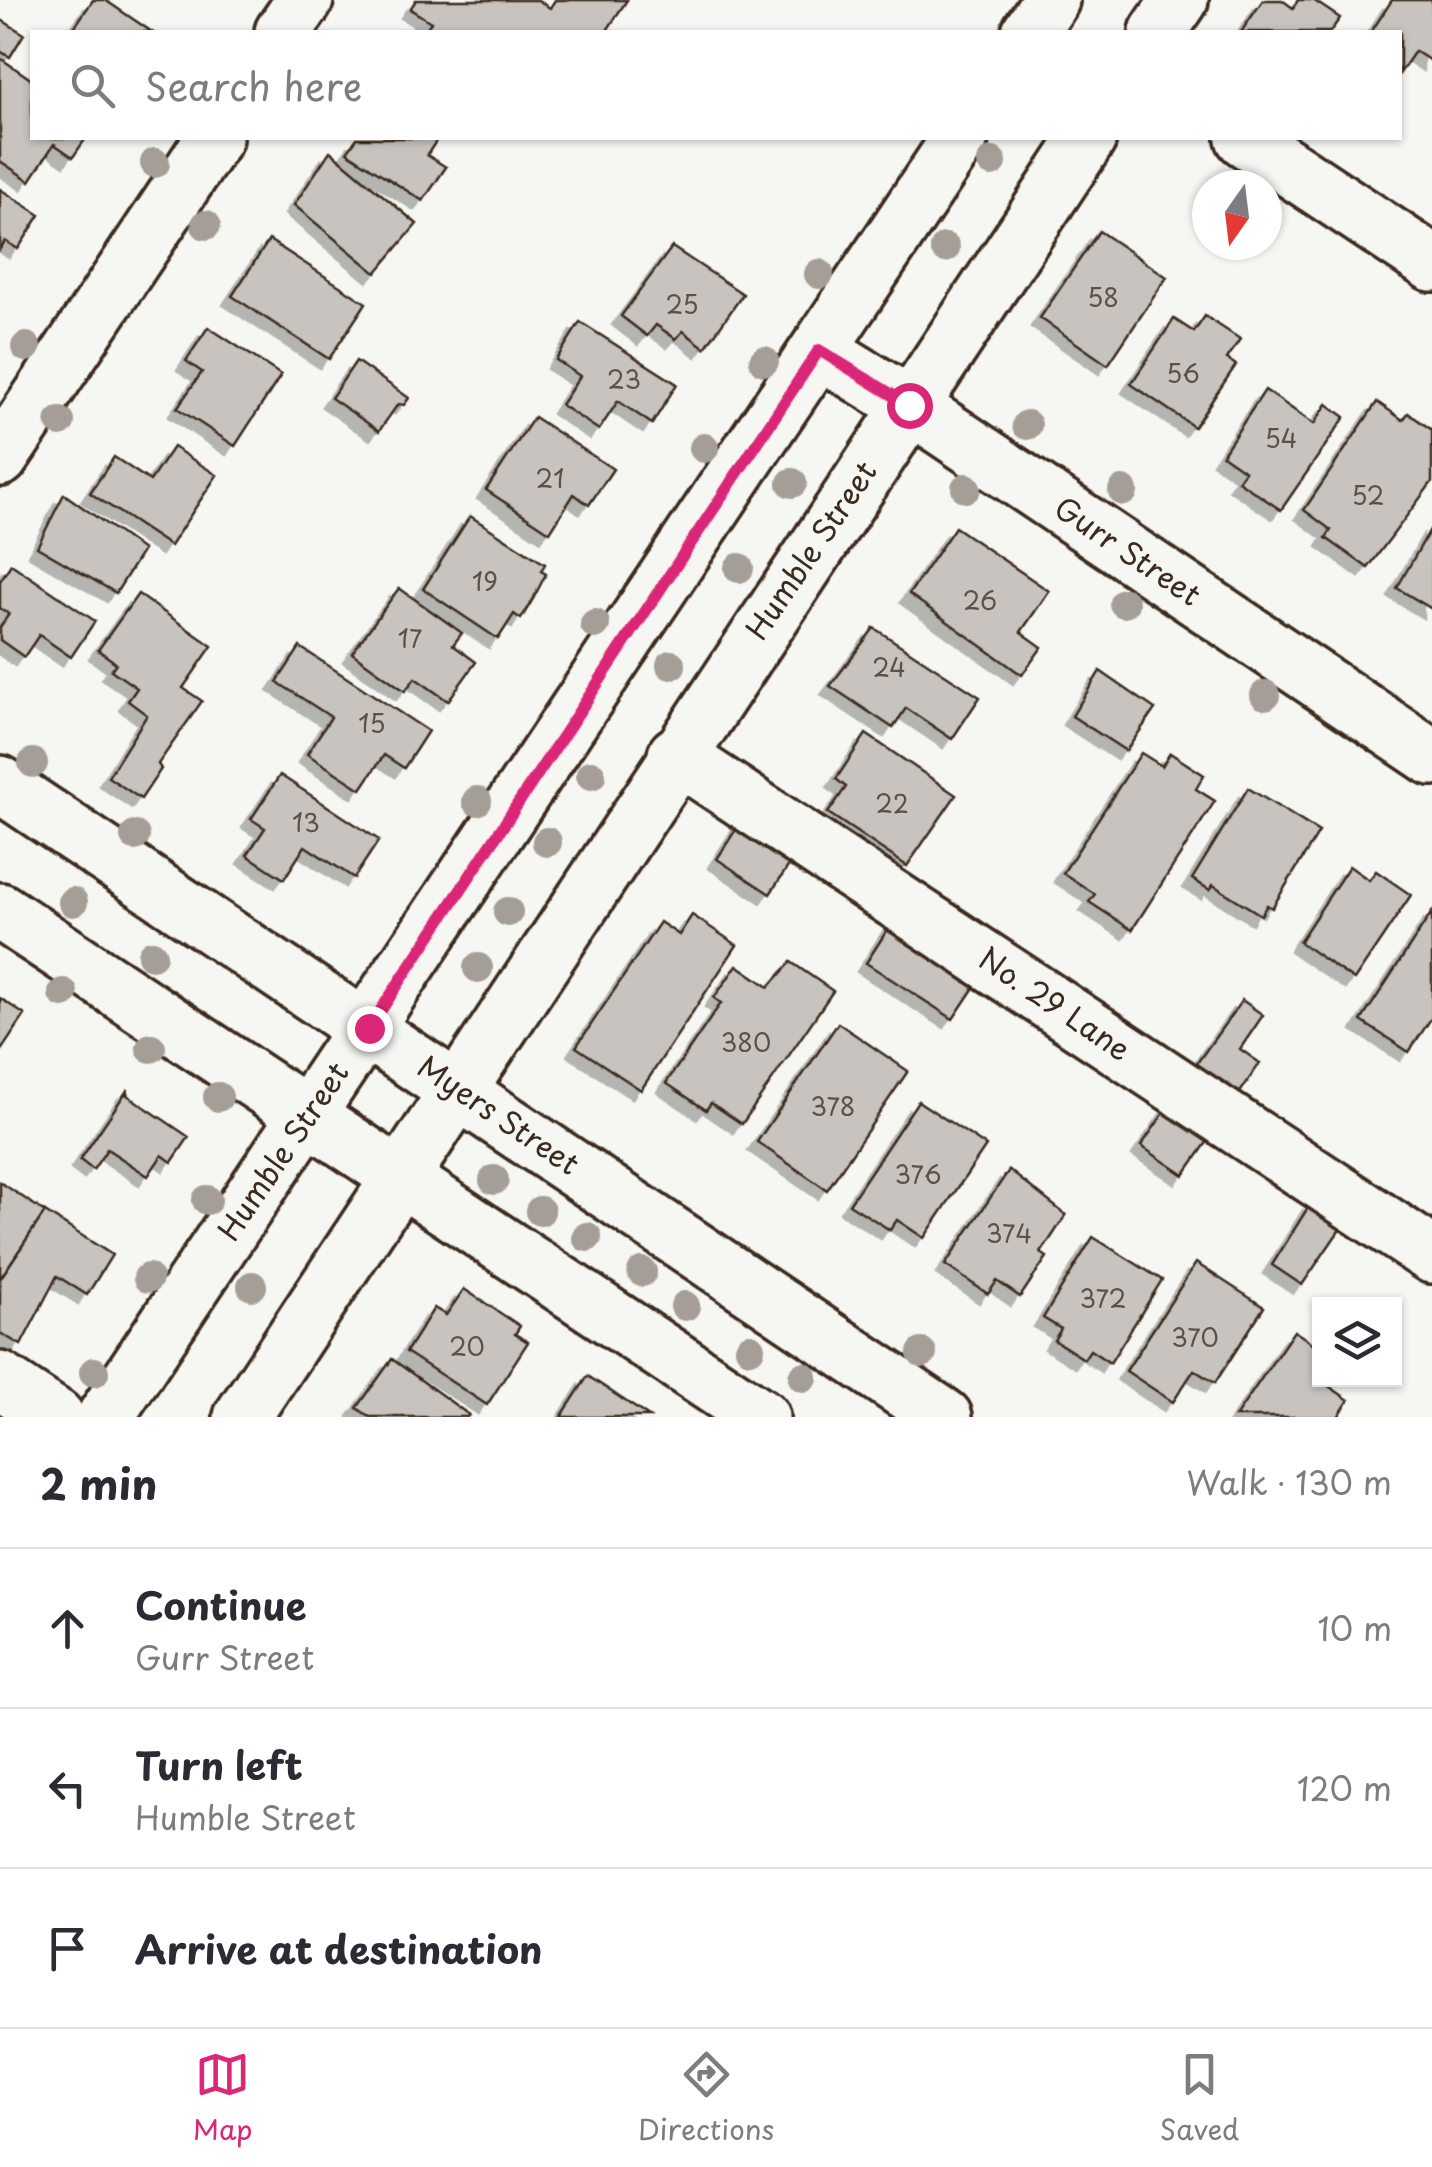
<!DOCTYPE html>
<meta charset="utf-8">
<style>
body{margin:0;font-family:"Playpen Sans",sans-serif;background:#f7f7f7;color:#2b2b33}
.controls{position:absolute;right:30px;bottom:30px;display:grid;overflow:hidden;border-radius:0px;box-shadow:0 2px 8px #0004}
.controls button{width:90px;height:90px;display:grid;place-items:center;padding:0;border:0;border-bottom:2px solid #e1e1e2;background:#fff;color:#2b2b33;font:50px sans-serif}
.compass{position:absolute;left:1192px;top:170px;width:90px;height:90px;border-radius:50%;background:#fff;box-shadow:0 2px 8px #0004;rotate:194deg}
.stop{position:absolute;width:30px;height:30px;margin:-22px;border:8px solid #db2777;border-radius:50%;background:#fff}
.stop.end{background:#db2777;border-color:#fff;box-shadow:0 2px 10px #0008}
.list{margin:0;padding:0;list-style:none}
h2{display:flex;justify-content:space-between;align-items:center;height:130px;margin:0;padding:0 40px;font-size:42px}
h2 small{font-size:32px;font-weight:400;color:#7c7c81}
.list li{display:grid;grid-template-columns:65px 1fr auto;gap:30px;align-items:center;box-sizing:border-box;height:160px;padding:0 40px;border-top:2px solid #e1e1e2}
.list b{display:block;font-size:38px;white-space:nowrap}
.list p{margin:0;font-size:32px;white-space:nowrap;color:#7c7c81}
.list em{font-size:32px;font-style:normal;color:#7c7c81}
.icon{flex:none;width:55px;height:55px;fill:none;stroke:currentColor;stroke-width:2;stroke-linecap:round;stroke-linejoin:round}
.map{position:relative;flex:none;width:1432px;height:1417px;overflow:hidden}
.search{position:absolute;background:#fff;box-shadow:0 2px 8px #0004;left:30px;right:30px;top:30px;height:110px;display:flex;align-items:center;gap:25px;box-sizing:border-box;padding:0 35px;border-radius:0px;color:#7c7c81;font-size:38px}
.sheet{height:610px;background:#fff}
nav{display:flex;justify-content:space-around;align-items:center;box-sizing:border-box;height:140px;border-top:2px solid #e1e1e2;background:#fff;font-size:28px;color:#7c7c81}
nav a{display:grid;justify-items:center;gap:5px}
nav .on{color:#db2777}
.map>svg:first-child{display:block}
</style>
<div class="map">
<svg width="1432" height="1417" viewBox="0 0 1432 1417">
<defs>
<filter id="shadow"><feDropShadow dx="-9" dy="9" stdDeviation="0" flood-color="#0004"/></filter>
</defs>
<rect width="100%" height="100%" fill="#f6f6f2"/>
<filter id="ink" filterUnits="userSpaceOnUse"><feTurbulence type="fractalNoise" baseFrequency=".01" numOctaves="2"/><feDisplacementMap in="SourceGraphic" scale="20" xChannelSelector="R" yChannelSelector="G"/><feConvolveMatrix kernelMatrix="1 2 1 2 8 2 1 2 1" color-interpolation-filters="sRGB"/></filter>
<g filter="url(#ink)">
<g fill="#c8c3be" stroke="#3b2a1e" stroke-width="2.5" filter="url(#shadow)">
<path d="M 93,0 L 105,0 L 152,32 L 71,32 Z"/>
<path d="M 416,0 L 538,0 L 550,8 L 555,0 L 627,0 L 606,32 L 424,32 L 431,22 L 410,9 Z"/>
<path d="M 1263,0 L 1282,0 L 1293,8 L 1298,0 L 1313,0 L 1340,18 L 1330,32 L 1241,32 Z"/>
<path d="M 1392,0 L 1432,0 L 1432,62 L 1415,51 L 1400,73 L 1400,32 L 1371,32 Z"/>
<path d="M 0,19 L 24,34 L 10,57 L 0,51 Z"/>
<path d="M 0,58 L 32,80 L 32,138 L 86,138 L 73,157 L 54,144 L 30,181 L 0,161 Z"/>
<path d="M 357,138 L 438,138 L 427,155 L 446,167 L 423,201 L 347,152 Z"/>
<path d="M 330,151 L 417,224 L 376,273 L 294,205 Z"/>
<path d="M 0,189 L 40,215 L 18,249 L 5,241 L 0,249 Z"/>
<path d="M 1099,231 L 1167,277 L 1108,365 L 1040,318 Z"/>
<path d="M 269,240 L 366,303 L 329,359 L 232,296 Z"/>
<path d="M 672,247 L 743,294 L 705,348 L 683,331 L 676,339 L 656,325 L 647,336 L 621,316 Z"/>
<path d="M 1205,316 L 1240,339 L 1227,359 L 1236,365 L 1194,427 L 1131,384 L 1174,319 L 1194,332 Z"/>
<path d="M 580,322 L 677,384 L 652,424 L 618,401 L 599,430 L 561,405 L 580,376 L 556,360 Z"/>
<path d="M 208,327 L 281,375 L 235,446 L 177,408 L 202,372 L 186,361 Z"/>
<path d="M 356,361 L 409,398 L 404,405 L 398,404 L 379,431 L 331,398 Z"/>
<path d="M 1265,390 L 1314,424 L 1327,404 L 1345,417 L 1281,510 L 1238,481 L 1245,471 L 1222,455 Z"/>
<path d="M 1377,402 L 1403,420 L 1408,413 L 1432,430 L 1432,482 L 1368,568 L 1326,538 L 1331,530 L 1304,510 Z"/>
<path d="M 534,417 L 613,469 L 589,505 L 574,494 L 550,532 L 486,490 Z"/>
<path d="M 173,447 L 217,475 L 170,546 L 90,493 L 114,457 L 150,481 Z"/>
<path d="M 64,494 L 143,550 L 116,593 L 37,547 Z"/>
<path d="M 470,516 L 545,564 L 541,571 L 546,574 L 533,599 L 521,619 L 514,614 L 498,639 L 423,589 Z"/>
<path d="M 1432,526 L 1432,609 L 1397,588 Z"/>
<path d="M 955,527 L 1049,591 L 1021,632 L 1042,647 L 1022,675 L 909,594 Z"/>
<path d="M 11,564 L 95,621 L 71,657 L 39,635 L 24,657 L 0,640 L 0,627 L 9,614 L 0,608 L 0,581 Z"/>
<path d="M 399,588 L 462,633 L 453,645 L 476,662 L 448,701 L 415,678 L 405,691 L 352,653 Z"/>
<path d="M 138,594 L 212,646 L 183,688 L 202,701 L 158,764 L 161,769 L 141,799 L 108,777 L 147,715 L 128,701 L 137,688 L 111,670 L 116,663 L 98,650 Z"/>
<path d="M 874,628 L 980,697 L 952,739 L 906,708 L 893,728 L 830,686 Z"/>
<path d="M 300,647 L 428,731 L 404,768 L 384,755 L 361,789 L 307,754 L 331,717 L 277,682 Z"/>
<path d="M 1100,671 L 1155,709 L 1126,751 L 1072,716 Z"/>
<path d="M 866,734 L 956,795 L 907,866 L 828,813 L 846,787 L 836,779 Z"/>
<path d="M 1141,753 L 1162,766 L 1170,753 L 1204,775 L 1196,789 L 1215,801 L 1132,930 L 1089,902 L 1095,894 L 1063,873 Z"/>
<path d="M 280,775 L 379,840 L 354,878 L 305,846 L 284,879 L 247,855 L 265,828 L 251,819 Z"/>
<path d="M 1248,788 L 1319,832 L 1272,908 L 1267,905 L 1261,915 L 1213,885 L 1210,890 L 1192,879 Z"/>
<path d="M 745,815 L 799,850 L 770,894 L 717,859 Z"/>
<path d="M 1349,866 L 1369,880 L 1376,871 L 1411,895 L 1354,980 L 1299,942 Z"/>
<path d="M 1432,912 L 1432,1017 L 1409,1052 L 1361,1021 Z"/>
<path d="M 692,915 L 737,945 L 641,1090 L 576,1047 L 660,922 L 679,935 Z"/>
<path d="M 893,921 L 981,977 L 953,1019 L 866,963 Z"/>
<path d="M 791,962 L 833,991 L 742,1124 L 711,1103 L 706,1110 L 666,1083 L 721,1003 L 714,998 L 737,965 L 769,987 Z"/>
<path d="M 0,998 L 25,1015 L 0,1052 Z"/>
<path d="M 1242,1000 L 1263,1015 L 1240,1049 L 1260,1063 L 1235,1100 L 1192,1070 Z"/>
<path d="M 838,1023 L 908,1071 L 827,1190 L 757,1142 Z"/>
<path d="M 128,1089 L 127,1095 L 189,1137 L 172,1162 L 162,1155 L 148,1176 L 107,1149 L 93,1170 L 80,1160 Z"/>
<path d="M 918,1101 L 986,1146 L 924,1238 L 897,1220 L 890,1230 L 849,1204 Z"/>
<path d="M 1170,1104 L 1213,1134 L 1184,1175 L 1141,1146 Z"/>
<path d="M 1009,1170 L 1066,1215 L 1041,1253 L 1047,1257 L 1020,1297 L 997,1281 L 988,1294 L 945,1265 Z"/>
<path d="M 0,1182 L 45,1212 L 0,1279 Z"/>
<path d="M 1312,1201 L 1345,1222 L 1302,1285 L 1272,1265 Z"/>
<path d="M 45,1212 L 112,1255 L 87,1295 L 57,1276 L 21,1345 L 0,1333 L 0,1279 Z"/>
<path d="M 1093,1237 L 1162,1280 L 1110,1363 L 1090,1350 L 1084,1359 L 1054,1340 L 1061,1329 L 1043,1318 Z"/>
<path d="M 1196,1263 L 1264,1307 L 1215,1383 L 1194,1370 L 1173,1402 L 1126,1371 Z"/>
<path d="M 464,1289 L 520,1326 L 515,1334 L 528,1342 L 487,1405 L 406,1352 L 434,1308 L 446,1315 Z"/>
<path d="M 1294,1331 L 1320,1348 L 1320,1380 L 1349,1400 L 1338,1417 L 1235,1417 Z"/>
<path d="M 392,1359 L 469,1415 L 467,1417 L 370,1417 L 357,1408 Z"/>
<path d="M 588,1376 L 649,1417 L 561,1417 Z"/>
</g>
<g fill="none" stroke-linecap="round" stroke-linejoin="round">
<g stroke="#3b2a1e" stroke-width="62">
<g id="minor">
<path d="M 283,32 L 305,0"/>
<path d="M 1030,32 L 1051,0"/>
<path d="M 1158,32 L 1180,0"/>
<path d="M 1244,138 L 1432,263"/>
<path d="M 819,350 L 909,405 L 1432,757"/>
<path d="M 0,458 L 214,138"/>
<path d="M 676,755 L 1432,1255"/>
<path d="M 0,784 L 944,1417"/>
<path d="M 0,911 L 761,1417"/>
<path d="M 0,1380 L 56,1417"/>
<path d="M 105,1417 L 960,138"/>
<path d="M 242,1417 L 1088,138"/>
</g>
</g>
<use href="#minor" stroke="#f6f6f2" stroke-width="55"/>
</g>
<g fill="#a59e96">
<circle cx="992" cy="162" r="15"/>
<circle cx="155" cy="163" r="15"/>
<circle cx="206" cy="225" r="15"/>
<circle cx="945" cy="248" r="15"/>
<circle cx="819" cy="274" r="15"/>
<circle cx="26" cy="347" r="15"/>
<circle cx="764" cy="361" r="15"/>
<circle cx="60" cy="422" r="15"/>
<circle cx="1027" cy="425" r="15"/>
<circle cx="704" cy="448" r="15"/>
<circle cx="792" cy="483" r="15"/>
<circle cx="966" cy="488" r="15"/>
<circle cx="1123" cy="491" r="15"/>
<circle cx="739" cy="568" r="15"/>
<circle cx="1124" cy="603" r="15"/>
<circle cx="595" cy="624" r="15"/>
<circle cx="671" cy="665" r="15"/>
<circle cx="1265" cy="695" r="15"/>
<circle cx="33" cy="763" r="15"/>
<circle cx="591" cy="775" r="15"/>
<circle cx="477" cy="801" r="15"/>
<circle cx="135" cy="836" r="15"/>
<circle cx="547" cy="842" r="15"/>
<circle cx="73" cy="902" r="15"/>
<circle cx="508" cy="912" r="15"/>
<circle cx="152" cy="955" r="15"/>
<circle cx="478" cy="968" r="15"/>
<circle cx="63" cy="993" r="15"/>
<circle cx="151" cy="1048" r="15"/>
<circle cx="218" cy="1097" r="15"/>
<circle cx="494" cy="1180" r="15"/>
<circle cx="207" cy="1200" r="15"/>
<circle cx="540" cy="1211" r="15"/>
<circle cx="587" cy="1237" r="15"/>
<circle cx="642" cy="1272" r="15"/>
<circle cx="148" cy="1278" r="15"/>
<circle cx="252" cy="1286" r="15"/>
<circle cx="685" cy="1306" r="15"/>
<circle cx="750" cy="1348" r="15"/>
<circle cx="922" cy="1353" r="15"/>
<circle cx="94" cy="1372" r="15"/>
<circle cx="803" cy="1377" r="15"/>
</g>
</g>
<g fill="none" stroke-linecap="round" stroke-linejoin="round" filter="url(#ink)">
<path stroke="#db2777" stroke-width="12" d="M 369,1028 L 819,350 L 909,405"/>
</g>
<g text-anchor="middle" stroke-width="9" stroke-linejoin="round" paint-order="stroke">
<g font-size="25" fill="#5e5046">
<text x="1103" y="307">58</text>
<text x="682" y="314">25</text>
<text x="1183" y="383">56</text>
<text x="624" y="389">23</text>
<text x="1281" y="448">54</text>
<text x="550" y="488">21</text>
<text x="1368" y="505">52</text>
<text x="485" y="591">19</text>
<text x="980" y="610">26</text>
<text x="410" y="648">17</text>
<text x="889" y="677">24</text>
<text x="372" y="733">15</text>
<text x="892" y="813">22</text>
<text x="306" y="832">13</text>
<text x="746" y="1052">380</text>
<text x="833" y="1116">378</text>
<text x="918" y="1184">376</text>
<text x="1009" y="1243">374</text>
<text x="1103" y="1308">372</text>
<text x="1195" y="1347">370</text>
<text x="467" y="1356">20</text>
</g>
<g font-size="30" fill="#3b2a1e" stroke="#f6f6f2">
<text transform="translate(812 551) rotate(-56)" y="10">Humble Street</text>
<text transform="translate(1127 552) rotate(34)" y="10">Gurr Street</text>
<text transform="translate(1054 1005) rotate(34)" y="10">No. 29 Lane</text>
<text transform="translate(498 1116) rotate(34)" y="10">Myers Street</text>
<text transform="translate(284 1152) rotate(-56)" y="10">Humble Street</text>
</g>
</g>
</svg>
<div class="controls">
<button><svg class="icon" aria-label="layers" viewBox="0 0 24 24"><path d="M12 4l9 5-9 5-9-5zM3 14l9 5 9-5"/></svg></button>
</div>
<svg class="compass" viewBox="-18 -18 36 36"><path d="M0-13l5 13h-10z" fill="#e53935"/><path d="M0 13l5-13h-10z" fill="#7c7c81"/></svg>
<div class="stop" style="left:909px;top:405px"></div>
<div class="stop end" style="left:369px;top:1028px"></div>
<div class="search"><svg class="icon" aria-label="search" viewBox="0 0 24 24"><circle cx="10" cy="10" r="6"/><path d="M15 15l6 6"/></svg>Search here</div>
</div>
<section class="sheet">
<h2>2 min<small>Walk · 130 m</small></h2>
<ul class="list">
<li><svg class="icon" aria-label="ahead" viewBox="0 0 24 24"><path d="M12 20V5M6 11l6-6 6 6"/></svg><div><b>Continue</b><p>Gurr Street</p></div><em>10 m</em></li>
<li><svg class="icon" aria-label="left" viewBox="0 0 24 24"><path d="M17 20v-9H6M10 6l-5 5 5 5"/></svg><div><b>Turn left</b><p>Humble Street</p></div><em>120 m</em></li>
<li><svg class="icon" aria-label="arrive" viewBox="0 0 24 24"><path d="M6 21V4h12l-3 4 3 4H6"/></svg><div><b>Arrive at destination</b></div></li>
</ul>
</section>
<nav>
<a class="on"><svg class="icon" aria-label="map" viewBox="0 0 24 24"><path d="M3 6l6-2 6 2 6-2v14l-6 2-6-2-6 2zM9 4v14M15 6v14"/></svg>Map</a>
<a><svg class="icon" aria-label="directions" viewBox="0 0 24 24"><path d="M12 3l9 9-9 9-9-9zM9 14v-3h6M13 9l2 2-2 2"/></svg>Directions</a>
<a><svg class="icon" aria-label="saved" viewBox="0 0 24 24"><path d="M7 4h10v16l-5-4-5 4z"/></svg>Saved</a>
</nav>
